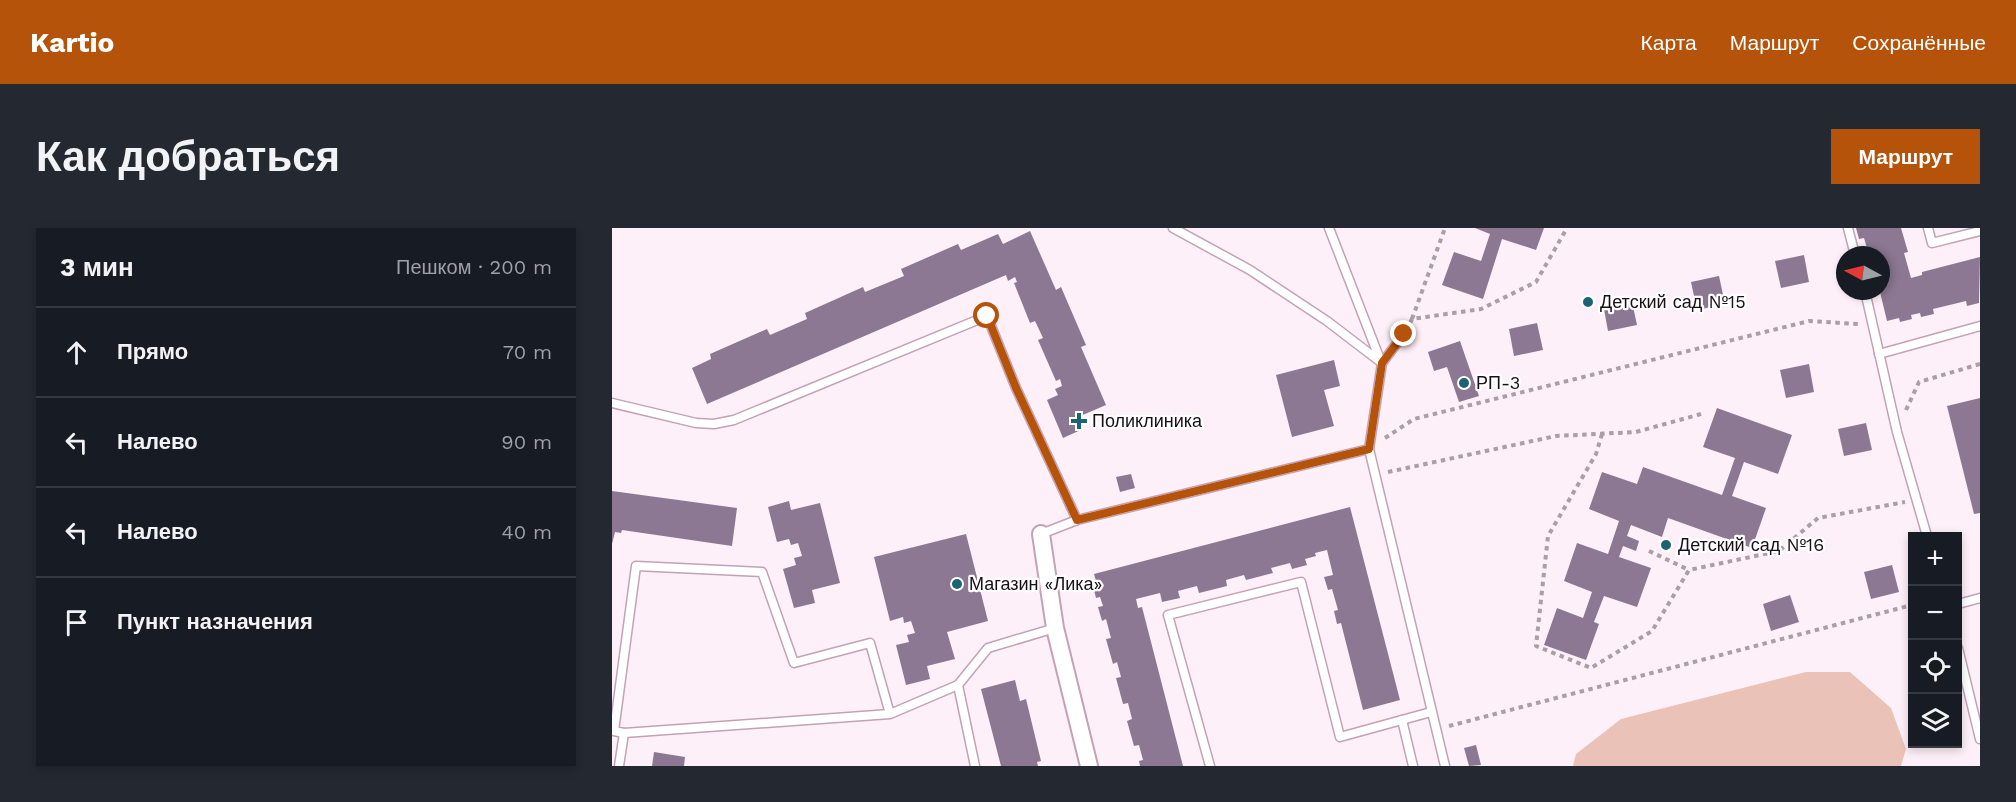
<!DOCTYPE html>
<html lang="ru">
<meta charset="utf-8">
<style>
body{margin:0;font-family:"Work Sans",sans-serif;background:#242831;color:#f1f3f6}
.controls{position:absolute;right:18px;bottom:18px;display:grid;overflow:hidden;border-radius:0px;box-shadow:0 3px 9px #0003}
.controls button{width:54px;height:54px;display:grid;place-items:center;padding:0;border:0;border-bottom:2px solid #363941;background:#171b24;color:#f1f3f6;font:30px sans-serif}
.compass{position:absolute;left:1224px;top:18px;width:54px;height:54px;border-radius:50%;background:#171b24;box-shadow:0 3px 9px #0003;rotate:277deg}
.stop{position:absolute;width:18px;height:18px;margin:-14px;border:4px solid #b45309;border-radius:50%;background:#fff}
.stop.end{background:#b45309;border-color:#fff;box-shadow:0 2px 6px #0008}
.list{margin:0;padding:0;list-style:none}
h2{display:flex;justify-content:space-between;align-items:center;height:78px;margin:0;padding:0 24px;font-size:26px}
h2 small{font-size:20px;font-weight:400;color:#9ea1a6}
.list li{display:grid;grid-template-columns:39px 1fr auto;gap:18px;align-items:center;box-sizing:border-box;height:90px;padding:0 24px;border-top:2px solid #363941}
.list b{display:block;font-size:22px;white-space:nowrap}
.list em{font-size:20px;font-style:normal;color:#9ea1a6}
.icon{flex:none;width:33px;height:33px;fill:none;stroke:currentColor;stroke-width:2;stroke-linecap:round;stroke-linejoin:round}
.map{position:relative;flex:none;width:1368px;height:538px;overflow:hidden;border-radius:0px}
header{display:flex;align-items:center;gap:36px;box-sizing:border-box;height:84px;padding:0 30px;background:#b45309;color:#fff}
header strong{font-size:28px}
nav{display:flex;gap:33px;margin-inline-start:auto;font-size:21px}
.intro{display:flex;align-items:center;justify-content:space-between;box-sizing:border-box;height:144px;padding:0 36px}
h1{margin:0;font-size:42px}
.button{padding:15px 27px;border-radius:0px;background:#b45309;color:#fff;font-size:21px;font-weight:700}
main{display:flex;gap:36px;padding:0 36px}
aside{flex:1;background:#171b24;border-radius:0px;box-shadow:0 3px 9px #0003}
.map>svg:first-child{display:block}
</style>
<header>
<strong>Kartio</strong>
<nav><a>Карта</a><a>Маршрут</a><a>Сохранённые</a></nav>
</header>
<div class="intro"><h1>Как добраться</h1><a class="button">Маршрут</a></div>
<main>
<aside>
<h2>3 мин<small>Пешком · 200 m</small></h2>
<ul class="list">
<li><svg class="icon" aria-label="ahead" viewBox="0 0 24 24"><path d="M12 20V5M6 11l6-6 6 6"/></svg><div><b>Прямо</b></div><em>70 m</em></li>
<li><svg class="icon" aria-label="left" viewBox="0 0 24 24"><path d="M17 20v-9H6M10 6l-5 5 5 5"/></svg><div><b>Налево</b></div><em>90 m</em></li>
<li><svg class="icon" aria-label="left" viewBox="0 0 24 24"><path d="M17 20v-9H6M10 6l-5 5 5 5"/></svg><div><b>Налево</b></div><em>40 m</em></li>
<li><svg class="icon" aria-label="arrive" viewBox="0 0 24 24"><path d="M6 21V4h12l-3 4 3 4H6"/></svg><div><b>Пункт назначения</b></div></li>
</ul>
</aside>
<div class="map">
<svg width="1368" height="538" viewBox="0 0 1368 538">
<rect width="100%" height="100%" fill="#fef0f8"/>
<path fill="#ebc2b7" d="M 1194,444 L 1238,444 L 1279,480 L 1294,521 L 1289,538 L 961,538 L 964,526 L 1009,491 Z"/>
<g fill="#8c7893">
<path d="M 863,0 L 932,0 L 924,22 L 890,11 L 871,71 L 830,57 L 842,24 L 869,33 L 878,6 Z"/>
<path d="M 1244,0 L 1289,0 L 1296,24 L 1292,25 L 1299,50 L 1310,47 L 1310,44 L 1368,29 L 1367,75 L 1355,78 L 1354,73 L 1321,81 L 1322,86 L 1309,89 L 1308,85 L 1299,87 L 1300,91 L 1288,94 L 1287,90 L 1275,93 L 1268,64 L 1263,66 L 1262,63 L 1269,63 L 1269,27 L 1257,27 L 1252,10 L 1247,11 Z"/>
<path d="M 418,3 L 444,62 L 449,59 L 474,117 L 469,119 L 494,177 L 466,189 L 471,201 L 451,210 L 435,172 L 446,167 L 443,161 L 450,158 L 448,151 L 444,153 L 426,112 L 431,110 L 423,93 L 418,95 L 402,55 L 405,54 L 403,49 L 396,53 L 394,47 L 95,176 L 80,140 L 99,131 L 98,126 L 155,101 L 158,107 L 195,91 L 193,85 L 251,59 L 253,64 L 292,48 L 289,41 L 346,16 L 349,22 L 386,6 L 391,16 Z"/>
<path d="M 1192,27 L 1197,54 L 1169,60 L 1163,33 Z"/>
<path d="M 1107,48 L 1113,76 L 1085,82 L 1079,54 Z"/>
<path d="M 1019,69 L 1025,97 L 996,103 L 991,76 Z"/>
<path d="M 925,95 L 931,122 L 902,128 L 897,101 Z"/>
<path d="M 848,113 L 867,168 L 847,174 L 835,139 L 822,143 L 816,124 Z"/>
<path d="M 722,132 L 728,158 L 712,162 L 722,198 L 680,209 L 664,147 Z"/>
<path d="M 1197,136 L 1202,164 L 1174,170 L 1168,142 Z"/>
<path d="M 1368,170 L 1368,285 L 1362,286 L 1335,178 Z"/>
<path d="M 1105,180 L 1180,207 L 1166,246 L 1132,234 L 1120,268 L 1154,280 L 1140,320 L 1056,290 L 1050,309 L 1019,297 L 1015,308 L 1027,313 L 1024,323 L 1011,318 L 1007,329 L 1039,340 L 1025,379 L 992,368 L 982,394 L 987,396 L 974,432 L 932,417 L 945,380 L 971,390 L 980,364 L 952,353 L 965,315 L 996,326 L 1007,293 L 977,281 L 990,244 L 1025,256 L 1031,239 L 1110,267 L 1123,230 L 1091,219 Z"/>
<path d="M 1254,195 L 1260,222 L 1232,228 L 1226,201 Z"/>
<path d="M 519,246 L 523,260 L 508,264 L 504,249 Z"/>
<path d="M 0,263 L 125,280 L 120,318 L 10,302 L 9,305 L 3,304 L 0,316 Z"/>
<path d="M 177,273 L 179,282 L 208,275 L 228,355 L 200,362 L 203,375 L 182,380 L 171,341 L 184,337 L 182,330 L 190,328 L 186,315 L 179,317 L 177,311 L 165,314 L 156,279 Z"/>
<path d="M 738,279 L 788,472 L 751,482 L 729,395 L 725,396 L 722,383 L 726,382 L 720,361 L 716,362 L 712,349 L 721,347 L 715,322 L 703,325 L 704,328 L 693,331 L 695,337 L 680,341 L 678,335 L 659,340 L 661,345 L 634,352 L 632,347 L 614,352 L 615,358 L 587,365 L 585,358 L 566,363 L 568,370 L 550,374 L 548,365 L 524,371 L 526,380 L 530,379 L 571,538 L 528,538 L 527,533 L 531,532 L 527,517 L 522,518 L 515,493 L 520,491 L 516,475 L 511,476 L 504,450 L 509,449 L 505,434 L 501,436 L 494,411 L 499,410 L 494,391 L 490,393 L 486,379 L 491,378 L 488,369 L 484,370 L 481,358 L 485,357 L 482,346 Z"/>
<path d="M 354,306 L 376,393 L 335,404 L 343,431 L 315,438 L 318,451 L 294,457 L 284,417 L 297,414 L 295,407 L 303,405 L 299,393 L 292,395 L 291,389 L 278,393 L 262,329 Z"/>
<path d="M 1280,337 L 1287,364 L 1259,371 L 1252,344 Z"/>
<path d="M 1178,367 L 1187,394 L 1159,403 L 1151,376 Z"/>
<path d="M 403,452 L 408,473 L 414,471 L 429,533 L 425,534 L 426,538 L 389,538 L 369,461 Z"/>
<path d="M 864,517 L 869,537 L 857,538 L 852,520 Z"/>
<path d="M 42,524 L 73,529 L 72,538 L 40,538 Z"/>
</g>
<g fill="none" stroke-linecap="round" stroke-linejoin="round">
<g stroke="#c3a2b5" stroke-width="11">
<g id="lane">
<path d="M 561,0 L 638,42 L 715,93 L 770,135"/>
<path d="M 717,0 L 769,134"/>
<path d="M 1236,0 L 1243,27"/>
<path d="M 1316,0 L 1320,15 L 1368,3"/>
<path d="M 1253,63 L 1285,204 L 1315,308"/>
<path d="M 792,106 L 770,135 L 757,221 L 833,538"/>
<path d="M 1267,126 L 1368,98"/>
<path d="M 0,175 L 84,195 L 102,196 L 122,192 L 375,88 L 404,160 L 465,292"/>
<path d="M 429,306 L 465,292 L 757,221"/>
<path d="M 1346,376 L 1368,370"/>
<path d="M 1346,420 L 1368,511"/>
<path d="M 346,457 L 363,538"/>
<path d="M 278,486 L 258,415 L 182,435 L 150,344 L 24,338 L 2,503 L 12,505 L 278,486 L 346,457 L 376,420 L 443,400"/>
<path d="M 790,492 L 801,538"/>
<path d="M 7,538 L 12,505"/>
<path d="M 598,538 L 556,387 L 689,354 L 728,509 L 819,484"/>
</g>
</g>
<g stroke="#c3a2b5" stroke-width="20">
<path id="street" d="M 429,306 L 443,400 L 477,538"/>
</g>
<g stroke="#ab9ea5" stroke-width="4" stroke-dasharray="4.5 4.5" stroke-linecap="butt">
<path d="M 800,91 L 833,0"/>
<path d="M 798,95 L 800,91 L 869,81 L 924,54 L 955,0"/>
<path d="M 1294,182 L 1307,154 L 1368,136"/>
<path d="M 990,206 L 984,226 L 936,308 L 924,418 L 979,440 L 1040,403 L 1077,342 L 1167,323 L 1206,290 L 1293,274"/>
<path d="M 773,210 L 802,191 L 1197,93 L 1246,96"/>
<path d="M 776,244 L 944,208 L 1024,204 L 1089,186"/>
<path d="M 1037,323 L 1077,342"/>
<path d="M 837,498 L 1300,377"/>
</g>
<use href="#lane" stroke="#fff" stroke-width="8"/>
<use href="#street" stroke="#fff" stroke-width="16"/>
</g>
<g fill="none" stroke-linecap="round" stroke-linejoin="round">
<path stroke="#b45309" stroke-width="8" d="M 375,88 L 404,160 L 465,292 L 757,221 L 770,135 L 792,106"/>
</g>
<g fill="#1c6473" stroke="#fff" stroke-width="2">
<circle cx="976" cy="74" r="6"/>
<circle cx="852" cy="155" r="6"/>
<path d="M464 184h6v6h6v6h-6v6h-6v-6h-6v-6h6z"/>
<circle cx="1054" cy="317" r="6"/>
<circle cx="345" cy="356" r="6"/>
</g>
<g text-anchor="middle" stroke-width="4.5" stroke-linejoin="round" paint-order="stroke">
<g font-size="18" fill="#1a0f16" stroke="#fff" text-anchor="start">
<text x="988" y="80">Детский сад №15</text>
<text x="864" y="161">РП-3</text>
<text x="480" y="199">Поликлиника</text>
<text x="1066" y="323">Детский сад №16</text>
<text x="357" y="362">Магазин «Лика»</text>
</g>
</g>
</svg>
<div class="controls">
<button>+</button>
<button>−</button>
<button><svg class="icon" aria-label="locate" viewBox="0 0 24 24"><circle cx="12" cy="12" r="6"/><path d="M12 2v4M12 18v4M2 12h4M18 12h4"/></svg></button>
<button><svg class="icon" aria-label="layers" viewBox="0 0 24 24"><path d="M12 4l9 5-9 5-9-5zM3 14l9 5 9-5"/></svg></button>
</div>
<svg class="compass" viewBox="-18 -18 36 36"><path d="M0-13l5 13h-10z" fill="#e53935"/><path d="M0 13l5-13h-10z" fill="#9ea1a6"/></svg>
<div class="stop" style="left:375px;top:88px"></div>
<div class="stop end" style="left:792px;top:106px"></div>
</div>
</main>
